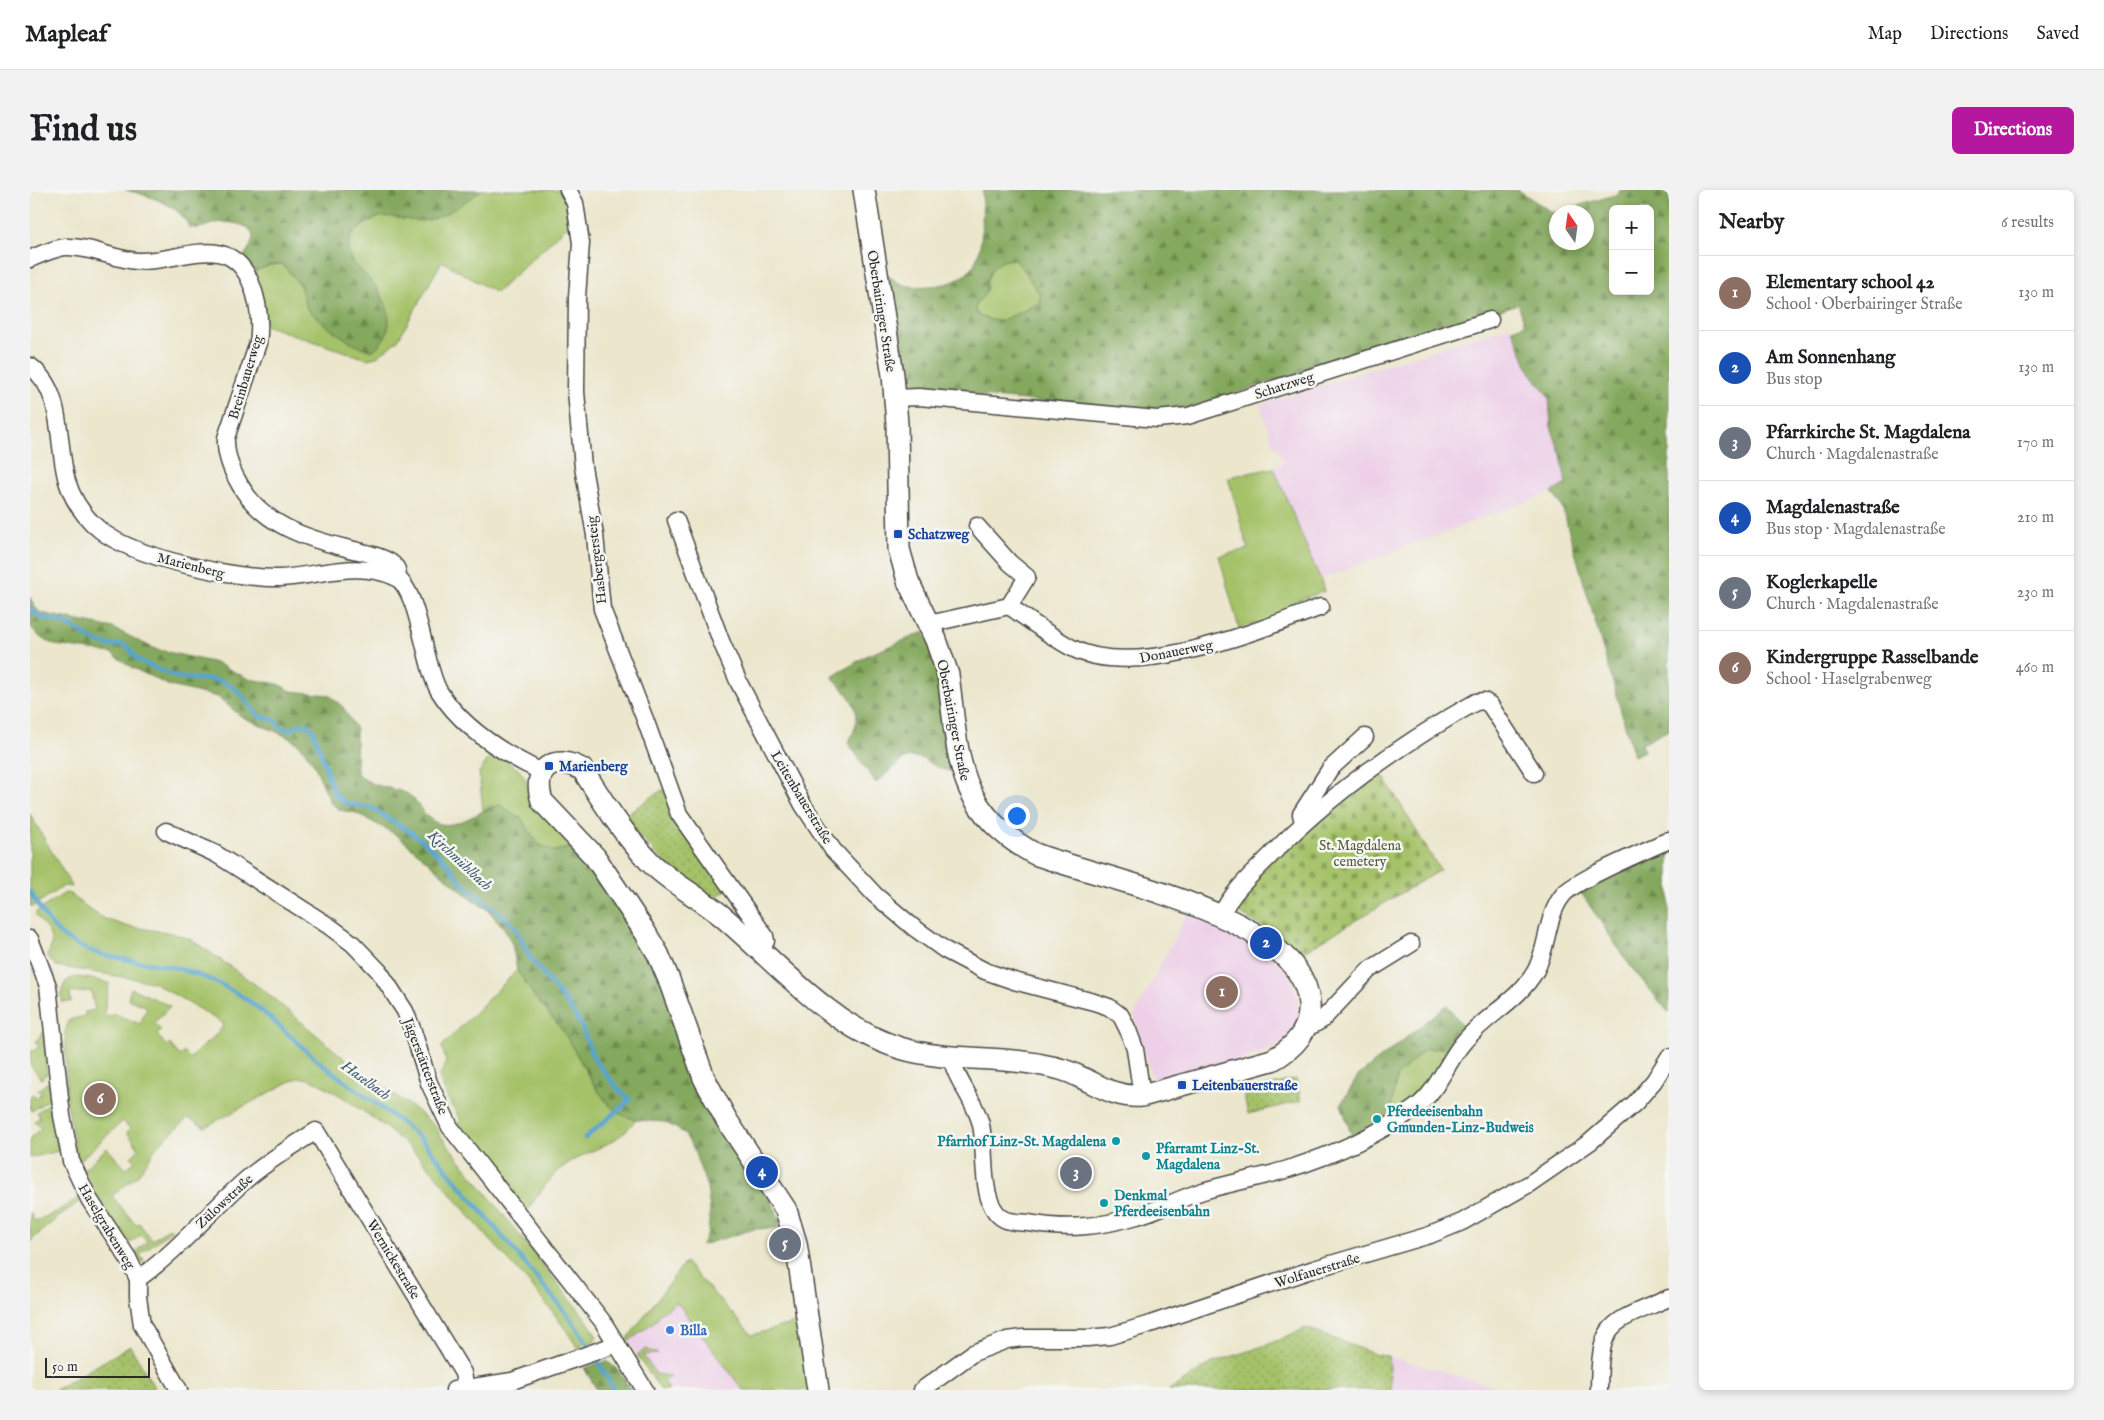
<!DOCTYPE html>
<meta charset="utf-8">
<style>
body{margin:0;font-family:"IM FELL English",serif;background:#f2f2f2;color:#202124}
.controls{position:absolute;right:15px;top:15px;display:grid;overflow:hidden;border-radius:8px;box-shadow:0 2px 8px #0003}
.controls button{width:45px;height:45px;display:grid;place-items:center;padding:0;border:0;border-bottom:1px solid #e0e0e0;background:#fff;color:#202124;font:25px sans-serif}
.compass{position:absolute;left:1519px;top:15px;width:45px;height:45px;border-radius:50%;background:#fff;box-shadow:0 2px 8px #0003;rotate:347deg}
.scale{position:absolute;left:15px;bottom:12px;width:105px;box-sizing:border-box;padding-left:5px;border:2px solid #2b2b2b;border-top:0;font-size:14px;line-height:18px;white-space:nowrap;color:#2b2b2b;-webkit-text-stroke:4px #f6f6f2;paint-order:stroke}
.you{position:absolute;left:986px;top:625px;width:18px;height:18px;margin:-12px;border:4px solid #fff;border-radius:50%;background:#1a73e8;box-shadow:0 0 0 8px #1a73e833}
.badge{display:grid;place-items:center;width:32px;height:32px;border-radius:50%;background:#b5179e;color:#fff;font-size:16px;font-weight:700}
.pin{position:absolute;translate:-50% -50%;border:2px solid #fff;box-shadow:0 1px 5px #0006}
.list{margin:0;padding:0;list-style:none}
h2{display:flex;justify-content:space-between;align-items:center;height:65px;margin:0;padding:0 20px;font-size:21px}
h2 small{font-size:16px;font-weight:400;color:#757577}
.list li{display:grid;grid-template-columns:32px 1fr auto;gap:15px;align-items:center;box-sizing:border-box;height:75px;padding:0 20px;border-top:1px solid #e0e0e0}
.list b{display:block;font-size:19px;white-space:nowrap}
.list p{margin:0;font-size:16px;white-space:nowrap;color:#757577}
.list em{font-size:16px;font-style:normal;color:#757577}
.map{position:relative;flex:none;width:1639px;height:1200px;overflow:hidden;border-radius:8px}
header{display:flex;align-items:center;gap:30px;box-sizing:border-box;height:70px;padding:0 25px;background:#fff;border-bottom:1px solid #e0e0e0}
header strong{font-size:24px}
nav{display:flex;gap:28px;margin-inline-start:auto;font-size:18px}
.intro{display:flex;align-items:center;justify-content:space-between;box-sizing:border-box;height:120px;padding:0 30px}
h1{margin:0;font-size:35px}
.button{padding:12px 22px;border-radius:8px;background:#b5179e;color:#fff;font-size:18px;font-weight:700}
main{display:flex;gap:30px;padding:0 30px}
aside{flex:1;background:#fff;border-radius:8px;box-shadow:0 2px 8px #0003}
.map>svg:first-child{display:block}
</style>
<header>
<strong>Mapleaf</strong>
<nav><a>Map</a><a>Directions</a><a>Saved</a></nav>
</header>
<div class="intro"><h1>Find us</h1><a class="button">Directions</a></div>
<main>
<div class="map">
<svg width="1639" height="1200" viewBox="0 0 1639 1200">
<defs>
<pattern id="forest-firs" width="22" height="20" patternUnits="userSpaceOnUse" patternTransform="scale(1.25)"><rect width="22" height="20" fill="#84a85d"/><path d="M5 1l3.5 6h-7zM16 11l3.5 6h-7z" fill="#6c894d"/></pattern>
<pattern id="cemetery-stones" width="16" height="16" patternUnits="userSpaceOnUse" patternTransform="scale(1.25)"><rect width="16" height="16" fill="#a5c269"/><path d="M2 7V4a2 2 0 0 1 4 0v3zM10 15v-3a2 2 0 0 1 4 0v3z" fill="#879e57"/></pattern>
<pattern id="park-dots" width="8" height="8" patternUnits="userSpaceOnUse" patternTransform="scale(1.25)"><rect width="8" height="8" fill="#a5c269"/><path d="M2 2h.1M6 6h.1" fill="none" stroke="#879e57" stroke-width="1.8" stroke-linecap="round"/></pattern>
</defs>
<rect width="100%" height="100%" fill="#f6f6f2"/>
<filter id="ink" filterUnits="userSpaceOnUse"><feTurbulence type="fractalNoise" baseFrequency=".02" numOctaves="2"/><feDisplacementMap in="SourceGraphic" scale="10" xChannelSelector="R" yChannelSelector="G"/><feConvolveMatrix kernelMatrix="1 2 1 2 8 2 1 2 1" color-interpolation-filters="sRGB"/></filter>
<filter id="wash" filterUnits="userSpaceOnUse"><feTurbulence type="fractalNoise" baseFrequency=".0096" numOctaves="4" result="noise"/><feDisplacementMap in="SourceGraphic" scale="20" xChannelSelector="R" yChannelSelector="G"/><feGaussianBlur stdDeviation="1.12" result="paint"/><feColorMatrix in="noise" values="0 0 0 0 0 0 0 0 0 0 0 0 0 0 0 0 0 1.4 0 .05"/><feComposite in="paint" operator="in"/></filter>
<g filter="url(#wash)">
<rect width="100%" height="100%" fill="#ebe6cc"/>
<g fill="#edd0e8">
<path d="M 1481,136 L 1500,182 L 1519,207 L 1521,237 L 1531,265 L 1536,294 L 1522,302 L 1290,389 L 1244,278 L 1255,271 L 1242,251 L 1231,217 L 1232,214 Z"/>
<path d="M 1158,722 L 1189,736 L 1245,770 L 1260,785 L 1270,820 L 1267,833 L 1259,845 L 1239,861 L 1124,893 L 1104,826 Z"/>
<path d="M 640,1093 L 723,1200 L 631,1200 L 598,1152 L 598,1148 Z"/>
<path d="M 1358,1166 L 1476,1200 L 1361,1200 Z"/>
</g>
<g fill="#a5c269" stroke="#68764a">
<path d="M 452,0 L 534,0 L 545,29 L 466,103 L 412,71 L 368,150 L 347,167 L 337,169 L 237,136 L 222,83 L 240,75 L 252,74 L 270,95 L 277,119 L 355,114 L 346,97 L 326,77 L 318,61 L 319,53 L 329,38 L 344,29 L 356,25 L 373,29 L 430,14 Z"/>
<path d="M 983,69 C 999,81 998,91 1010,104 L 1010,113 L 973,130 L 962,130 L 949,126 L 945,120 C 947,108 951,111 955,103 C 957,100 956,94 957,91 C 961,77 969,70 983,69 Z"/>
<path d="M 1244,278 L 1295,401 L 1263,412 L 1259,423 L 1209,439 L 1189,366 L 1218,359 L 1198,287 Z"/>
<path d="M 464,561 L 489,580 L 495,588 L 501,607 L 545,657 L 524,661 L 508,654 L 500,643 L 461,616 L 453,621 L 449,582 Z"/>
<path d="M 0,624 L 42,697 L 34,696 L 3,716 L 0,716 Z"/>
<path d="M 35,703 L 40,704 L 58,719 L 75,729 L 96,736 L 142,743 L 160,749 L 181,763 L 237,803 L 316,870 L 382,917 L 405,936 L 410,945 L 556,1129 L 567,1146 L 564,1151 L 547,1157 C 520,1113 482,1075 448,1036 C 425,1010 404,980 378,956 C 362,941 294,890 274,888 C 271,887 266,889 263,890 L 175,937 L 158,928 L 128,955 L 109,984 L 82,1006 L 106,1035 L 109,1033 L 122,1050 L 139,1038 L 142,1040 L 110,1064 L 114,1071 L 112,1073 L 104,1063 L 117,1052 L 111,1045 L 100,1053 L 99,1051 L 96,1052 L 80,1032 L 53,980 L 77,958 L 96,979 L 105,971 L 101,967 L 109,959 L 97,942 L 100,939 L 93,931 L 50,970 L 47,969 L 37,913 L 35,842 L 39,830 L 55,826 L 55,822 L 65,820 L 61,801 L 40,803 L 41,812 L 32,812 C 29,777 55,788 79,793 L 74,824 L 81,826 L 82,823 L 110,834 L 117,817 L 98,809 L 101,798 L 140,816 L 124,833 L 131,840 L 127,845 L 137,856 L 140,854 L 150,866 L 154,862 L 160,868 L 188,843 L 194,834 L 123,792 L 26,776 L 17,766 C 28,748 16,740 6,725 L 6,722 Z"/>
<path d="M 487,780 C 496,794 506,808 516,821 C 522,828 529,834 534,842 C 555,875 565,914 605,930 C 590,954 560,959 537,974 C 520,986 508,1006 496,1022 L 427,934 L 431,930 L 418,909 L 409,887 L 416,873 L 412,856 Z"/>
<path d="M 13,842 L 17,884 L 11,889 L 0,875 L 0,860 L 2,862 L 9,857 L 6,852 Z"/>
<path d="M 1423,858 L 1396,902 L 1343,938 L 1361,919 L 1366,886 L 1395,859 Z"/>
<path d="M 18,892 L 19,909 L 2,921 L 0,918 L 0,906 L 3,904 L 5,908 L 11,904 L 8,900 Z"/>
<path d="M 20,913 L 29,961 L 0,968 L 0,948 L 11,939 L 5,931 L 10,927 L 7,922 Z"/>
<path d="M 46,1009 L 49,1009 L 50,1011 L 16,1037 L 0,1052 L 0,1022 L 4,1031 L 25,1023 Z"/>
<path d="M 655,1072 L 722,1145 L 771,1131 L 783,1200 L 713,1200 L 647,1112 L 627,1126 L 629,1128 L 598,1152 L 598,1148 Z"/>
<path d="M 616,1159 L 628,1164 L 613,1165 L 626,1184 L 641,1186 L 633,1192 L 639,1200 L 631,1200 L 607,1165 Z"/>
</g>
<g fill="url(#forest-firs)" stroke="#586a44" fill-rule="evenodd">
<path d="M 96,0 L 452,0 C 435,11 418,26 399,30 C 372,35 355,15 329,38 C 302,62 332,79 346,97 C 362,119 366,144 342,161 L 325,155 L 299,138 L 277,119 L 270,95 L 252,74 L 240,75 L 222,83 L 212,69 C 215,64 220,58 222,52 C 228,33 197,31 186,33 C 175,36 170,40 159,37 C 150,14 118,6 96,0 Z"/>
<path d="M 953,0 L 1488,0 L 1523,23 L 1588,4 L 1590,0 L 1639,0 L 1639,540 L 1612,553 L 1614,561 L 1604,566 L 1532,317 L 1522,302 L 1536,294 L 1531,265 L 1521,237 L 1519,207 L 1500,182 L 1482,139 L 1495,134 L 1488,114 L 1161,217 L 1141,222 L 1124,222 L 887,200 L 878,195 L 871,188 L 858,85 C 872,98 882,97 900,96 C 961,92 950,47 953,0 ZM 1583,19 L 1620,19 L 1620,101 L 1583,101 ZM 1526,22 L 1556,22 L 1556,52 L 1526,52 ZM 983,69 C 999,81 998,91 1010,104 L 1010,113 L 973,130 L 962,130 L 949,126 L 945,120 C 947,108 951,111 955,103 C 957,100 956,94 957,91 C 961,77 968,70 983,69 Z"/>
<path d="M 0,407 L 4,416 L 11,423 L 83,438 L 125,459 L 186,473 L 219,489 L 248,494 L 261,501 L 299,505 L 313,517 L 326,539 L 327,583 C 343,598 356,596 376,603 C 385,607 391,622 399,628 C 421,647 448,619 470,615 L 492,629 L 508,654 L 524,661 L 545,657 L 604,736 L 751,1031 L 748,1038 L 724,1039 L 672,1055 L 678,1042 L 680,1021 L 677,997 L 663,958 L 654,943 L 644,937 L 634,932 L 605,930 L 590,924 L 580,916 L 568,901 L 533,841 L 504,806 L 487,780 L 482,754 L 474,738 L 458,720 L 440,708 L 367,645 L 326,623 L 310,620 L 301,613 L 284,574 L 270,555 L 256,546 L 212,527 L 188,507 L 140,496 L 103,478 L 81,463 L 25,455 L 11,448 L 0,436 Z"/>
<path d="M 894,442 L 910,479 L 923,582 L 911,579 L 891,568 L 880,567 L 871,571 L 846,593 L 818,553 C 836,523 823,509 802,487 L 836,466 Z"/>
<path d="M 1639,654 L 1639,823 L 1598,773 L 1548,698 Z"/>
<path d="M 1417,815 L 1437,842 L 1423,858 L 1395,859 L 1367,886 L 1361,919 L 1343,938 L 1322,947 L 1311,914 L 1328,886 Z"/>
<path d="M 577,1171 L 588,1180 L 601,1200 L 567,1200 L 554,1178 Z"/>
</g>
<path fill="url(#cemetery-stones)" stroke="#68764a" d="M 1349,579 L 1410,680 L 1266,766 L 1235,739 L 1208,722 L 1205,717 L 1206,712 L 1243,669 Z"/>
<g fill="url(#park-dots)" stroke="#68764a">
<path d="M 633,599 L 696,700 L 683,709 L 642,680 L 592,628 Z"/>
<path d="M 1266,889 L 1271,911 L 1218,924 L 1213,902 Z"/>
<path d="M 1276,1138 L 1347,1165 L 1358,1166 L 1361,1200 L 1139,1200 L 1182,1173 L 1239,1154 Z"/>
<path d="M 100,1156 L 126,1200 L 25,1200 Z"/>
</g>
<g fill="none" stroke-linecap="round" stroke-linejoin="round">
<g stroke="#56a4cf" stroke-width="4.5">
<path d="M 0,417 C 6,430 25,429 37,434 C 51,441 62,453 78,455 C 84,457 90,452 96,456 C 101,458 102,464 106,468 C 116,475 132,481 144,486 C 161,492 177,486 193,492 C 211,499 216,513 229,526 L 245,530 L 251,538 L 261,540 L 268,535 L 276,534 L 283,540 L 304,603 L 315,613 L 341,618 L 379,641 L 397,654 L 417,673 L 433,694 L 478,730 L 488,742 L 500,768 L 539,816 L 550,833 L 564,869 L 588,899 L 600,910 L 555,948"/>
<path d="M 0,702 C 10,718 19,736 34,747 C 68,772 111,769 150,779 C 167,784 184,790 199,799 C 234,817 261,849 291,873 C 324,900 362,922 393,951 L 537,1124 L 561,1159"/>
<path d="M 565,1166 L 584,1200"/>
</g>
</g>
</g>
<g filter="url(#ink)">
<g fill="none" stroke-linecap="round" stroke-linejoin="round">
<g stroke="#484743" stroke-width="19">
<g id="minor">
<path d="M 538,0 L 545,13 L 551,53 L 547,107 L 546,202 L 553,277 L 565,345 L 572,419 L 616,532 L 649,624 L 735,746 L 736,751 L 731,760"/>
<path d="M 0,69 C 11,64 24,58 36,57 C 60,56 83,69 107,71 C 149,73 199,39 221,93 C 229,113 231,132 228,153 L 196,248 C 195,265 201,280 210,295 C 232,334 275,348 316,358 C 330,362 347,364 360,372 C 366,376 369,381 367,388"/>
<path d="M 0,176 C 35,202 26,253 37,291 C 43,311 54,327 70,340 C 104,368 206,389 250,388 C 288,386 328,370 365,387 C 389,398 394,476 409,501 C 432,538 474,564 512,582"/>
<path d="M 865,208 L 889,207 L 1127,229 L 1158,226 L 1460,130"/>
<path d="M 646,330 L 691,451 L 709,493 L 773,615 L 803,660 L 845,705 L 883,737 L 915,760 L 955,781 L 984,791 L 1064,812 L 1079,817 L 1091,826 L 1098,840 L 1105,859 L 1112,906"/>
<path d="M 979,416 C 999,430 1020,446 1042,458 C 1106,491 1229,440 1291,417"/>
<path d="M 899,434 L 979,416 L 997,387 L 980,373 L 947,336"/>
<path d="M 1273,632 L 1271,624 L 1300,579 L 1335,547"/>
<path d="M 136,641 L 186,664 L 299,736 L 322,753 L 349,781 L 375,821 L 383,841 L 399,893 L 420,937 L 573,1132 L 615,1200"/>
<path d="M 1191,725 C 1202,702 1221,685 1239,667 C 1299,605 1371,554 1446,512 L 1454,511 L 1460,515 L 1504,583"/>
<path d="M 0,749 L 18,796 L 32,926 L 41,971 L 59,1009 L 98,1068 L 108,1089 L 108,1107 L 112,1135 L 149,1200"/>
<path d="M 1277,834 L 1283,835 L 1292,830 L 1339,780 L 1381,754"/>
<path d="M 922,867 C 923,887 946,911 951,935 C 957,960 948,1015 974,1029 C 982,1033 991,1032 999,1033 C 1037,1040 1070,1037 1107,1026 C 1129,1020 1150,1008 1173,1001 C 1200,993 1228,988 1255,980 C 1300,966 1347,946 1385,918 C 1407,902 1416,874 1432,854 C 1454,826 1489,811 1506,780 C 1518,757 1516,726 1533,705 C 1545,690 1617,660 1639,650"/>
<path d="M 108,1089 C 146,1062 176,1026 210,995 C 233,974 260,958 286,941 L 433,1183 L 436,1198"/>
<path d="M 424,1200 L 482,1191 L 587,1154"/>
<path d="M 892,1200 L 943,1163 L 977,1150 L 993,1148 L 1057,1148 L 1080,1146 L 1117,1135 L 1284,1079 L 1400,1045 L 1432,1032 L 1499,994 L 1560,952 L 1605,913 L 1624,891 L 1639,867"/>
<path d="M 1569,1200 C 1570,1130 1579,1134 1639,1108"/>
</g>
</g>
<g stroke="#484743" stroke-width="24">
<path id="tertiary" d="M 788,1200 L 766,1053 L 756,1020 L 696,929 L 674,888 L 639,790 L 628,764 L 615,742 L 565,667 L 512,611 C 501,578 525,563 553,580 C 573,612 593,644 620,672 C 641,693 669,707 692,726 C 748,773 798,836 870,858 C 916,872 965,865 1012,875 C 1024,877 1037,880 1048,886 C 1070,896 1086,908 1112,906 L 1242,870 C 1264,858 1281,840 1279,814 C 1275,726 1071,689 1005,664 C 924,620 929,565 918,485 L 906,450 L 878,391 L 869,359 L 867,234 L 863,185 L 834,0"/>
</g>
<use href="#minor" stroke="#fff" stroke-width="16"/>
<use href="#tertiary" stroke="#fff" stroke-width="21"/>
</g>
</g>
<g fill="#1a4fb4" stroke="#f6f6f2" stroke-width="2">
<rect x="863" y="339" width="10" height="10" rx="2.5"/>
<rect x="514" y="571" width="10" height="10" rx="2.5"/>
<rect x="1147" y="890" width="10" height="10" rx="2.5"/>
</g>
<g fill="#0f9aa8" stroke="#f6f6f2" stroke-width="2">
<circle cx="1347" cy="929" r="5"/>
<circle cx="1086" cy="951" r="5"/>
<circle cx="1116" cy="966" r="5"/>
<circle cx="1074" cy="1013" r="5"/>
</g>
<circle fill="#3f7fe0" stroke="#f6f6f2" stroke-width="2" cx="640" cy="1140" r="5"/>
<g text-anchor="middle" stroke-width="5" stroke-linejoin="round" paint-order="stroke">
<g font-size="14" fill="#2b2b2b" stroke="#f6f6f2">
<text transform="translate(852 121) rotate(81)" y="5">Oberbairinger Straße</text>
<text transform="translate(215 187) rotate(-73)" y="5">Breinbauerweg</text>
<text transform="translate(1254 195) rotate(-18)" y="5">Schatzweg</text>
<text transform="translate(566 370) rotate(-97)" y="5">Hasbergersteig</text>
<text transform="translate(161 375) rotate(14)" y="5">Marienberg</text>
<text transform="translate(1146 461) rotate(-11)" y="5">Donauerweg</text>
<text transform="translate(924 530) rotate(79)" y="5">Oberbairinger Straße</text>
<text transform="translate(772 607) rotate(59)" y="5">Leitenbauerstraße</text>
<text transform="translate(396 876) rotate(69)" y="5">Jägerstätterstraße</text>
<text transform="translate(194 1011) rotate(-43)" y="5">Zülowstraße</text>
<text transform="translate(77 1036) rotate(59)" y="5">Haselgrabenweg</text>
<text transform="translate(364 1069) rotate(59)" y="5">Wernickestraße</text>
<text transform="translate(1287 1080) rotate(-17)" y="5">Wolfauerstraße</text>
</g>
<g font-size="14" font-weight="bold" fill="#164399" stroke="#f6f6f2" text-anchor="start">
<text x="878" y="349">Schatzweg</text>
<text x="529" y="581">Marienberg</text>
<text x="1162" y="900">Leitenbauerstraße</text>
</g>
<g font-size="14" fill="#50583e" stroke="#f6f6f2">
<text x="1330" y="660">St. Magdalena<tspan x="1330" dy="16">cemetery</tspan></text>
</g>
<g font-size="14" font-weight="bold" fill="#0d838f" stroke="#f6f6f2" text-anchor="start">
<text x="1357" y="926">Pferdeeisenbahn<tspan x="1357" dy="16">Gmunden-Linz-Budweis</tspan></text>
<text x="1076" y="956" text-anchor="end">Pfarrhof Linz-St. Magdalena</text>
<text x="1126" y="963">Pfarramt Linz-St.<tspan x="1126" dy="16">Magdalena</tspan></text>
<text x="1084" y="1010">Denkmal<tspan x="1084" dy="16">Pferdeeisenbahn</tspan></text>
</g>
<g font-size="14" font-weight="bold" fill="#366cbe" stroke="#f6f6f2" text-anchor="start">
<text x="650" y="1145">Billa</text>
</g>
<g font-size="15" font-style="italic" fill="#3c5b6d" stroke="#f6f6f2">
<text transform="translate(430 670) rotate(43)" y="5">Kirchmühlbach</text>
<text transform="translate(336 890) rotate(36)" y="5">Haselbach</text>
</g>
</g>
</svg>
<div class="controls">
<button>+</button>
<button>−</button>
</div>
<svg class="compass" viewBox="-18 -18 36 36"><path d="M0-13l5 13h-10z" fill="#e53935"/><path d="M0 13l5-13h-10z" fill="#757577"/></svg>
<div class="scale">50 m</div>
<div class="you"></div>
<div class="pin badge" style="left:1192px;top:802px;background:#8d6e63">1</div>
<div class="pin badge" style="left:1236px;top:753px;background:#1a4fb4">2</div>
<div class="pin badge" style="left:1046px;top:983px;background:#6b7280">3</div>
<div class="pin badge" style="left:732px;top:982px;background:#1a4fb4">4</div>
<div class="pin badge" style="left:755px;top:1054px;background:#6b7280">5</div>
<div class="pin badge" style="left:70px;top:909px;background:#8d6e63">6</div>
</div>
<aside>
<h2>Nearby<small>6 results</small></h2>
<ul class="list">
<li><span class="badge" style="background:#8d6e63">1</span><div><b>Elementary school 42</b><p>School · Oberbairinger Straße</p></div><em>130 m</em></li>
<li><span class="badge" style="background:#1a4fb4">2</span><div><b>Am Sonnenhang</b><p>Bus stop</p></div><em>130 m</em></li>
<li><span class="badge" style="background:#6b7280">3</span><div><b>Pfarrkirche St. Magdalena</b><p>Church · Magdalenastraße</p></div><em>170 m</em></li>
<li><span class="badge" style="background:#1a4fb4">4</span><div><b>Magdalenastraße</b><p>Bus stop · Magdalenastraße</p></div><em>210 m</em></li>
<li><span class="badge" style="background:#6b7280">5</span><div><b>Koglerkapelle</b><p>Church · Magdalenastraße</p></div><em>230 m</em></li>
<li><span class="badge" style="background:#8d6e63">6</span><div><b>Kindergruppe Rasselbande</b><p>School · Haselgrabenweg</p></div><em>460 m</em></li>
</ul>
</aside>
</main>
